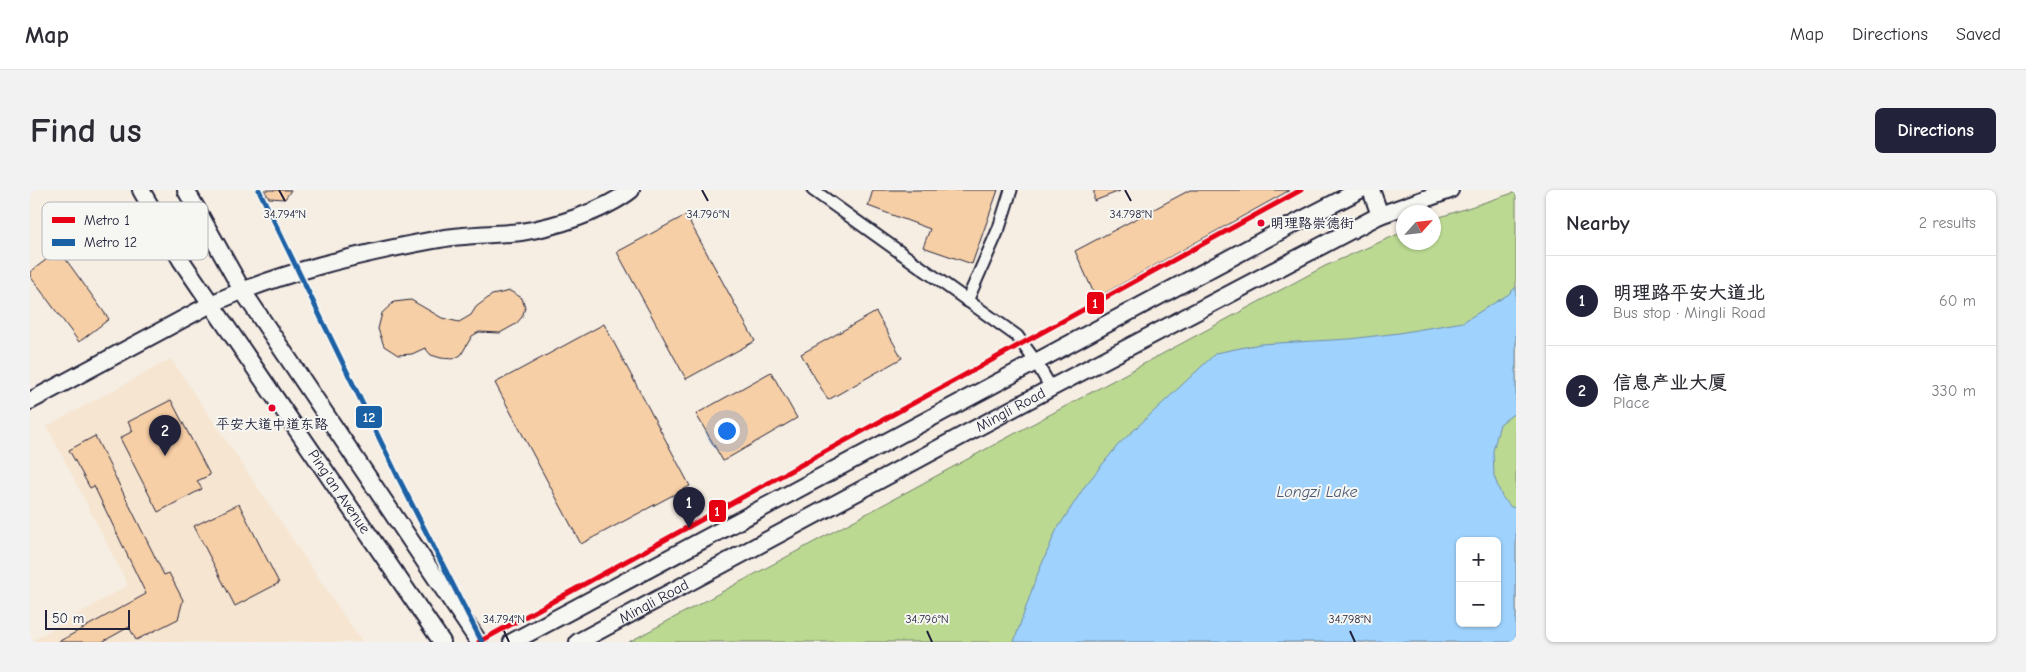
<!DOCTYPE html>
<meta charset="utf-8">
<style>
body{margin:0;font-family:"Comic Neue","LXGW WenKai TC",sans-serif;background:#f2f2f3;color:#2b2b33}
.controls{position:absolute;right:15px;bottom:15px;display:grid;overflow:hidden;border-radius:8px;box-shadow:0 1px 4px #0004}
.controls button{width:45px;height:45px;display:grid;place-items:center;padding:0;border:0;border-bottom:1px solid #e1e1e2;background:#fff;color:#2b2b33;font:25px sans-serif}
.compass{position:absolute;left:1366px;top:15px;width:45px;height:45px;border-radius:50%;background:#fff;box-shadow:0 1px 4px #0004;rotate:63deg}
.scale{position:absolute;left:15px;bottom:12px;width:85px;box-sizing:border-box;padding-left:5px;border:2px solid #22223b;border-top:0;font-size:14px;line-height:18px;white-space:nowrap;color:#22223b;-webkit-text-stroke:4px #f6f6f2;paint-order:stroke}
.you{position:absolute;left:696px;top:240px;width:18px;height:18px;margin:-12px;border:4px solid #fff;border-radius:50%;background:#1a73e8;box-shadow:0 0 0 8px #1a73e833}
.badge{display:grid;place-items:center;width:32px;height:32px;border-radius:50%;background:#22223b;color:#fff;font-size:16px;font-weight:700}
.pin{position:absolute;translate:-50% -41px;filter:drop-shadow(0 1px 2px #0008)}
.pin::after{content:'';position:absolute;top:26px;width:18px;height:15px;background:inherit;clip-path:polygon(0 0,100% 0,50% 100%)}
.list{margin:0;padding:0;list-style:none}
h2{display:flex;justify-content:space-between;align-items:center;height:65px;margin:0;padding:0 20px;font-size:21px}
h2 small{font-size:16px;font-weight:400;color:#7c7c81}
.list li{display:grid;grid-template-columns:32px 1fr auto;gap:15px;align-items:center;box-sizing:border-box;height:90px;padding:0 20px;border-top:1px solid #e1e1e2}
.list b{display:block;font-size:19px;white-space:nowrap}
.list p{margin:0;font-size:16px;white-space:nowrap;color:#7c7c81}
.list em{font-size:16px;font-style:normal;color:#7c7c81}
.map{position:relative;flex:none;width:1486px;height:452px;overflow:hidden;border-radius:8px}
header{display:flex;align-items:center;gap:30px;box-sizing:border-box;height:70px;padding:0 25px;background:#fff;border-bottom:1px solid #e1e1e2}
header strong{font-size:24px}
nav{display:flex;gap:28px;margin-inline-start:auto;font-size:18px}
.intro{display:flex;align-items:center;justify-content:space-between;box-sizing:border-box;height:120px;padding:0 30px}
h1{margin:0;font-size:35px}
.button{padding:12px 22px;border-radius:8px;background:#22223b;color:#fff;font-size:18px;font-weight:700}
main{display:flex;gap:30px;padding:0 30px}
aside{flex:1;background:#fff;border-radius:8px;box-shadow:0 1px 4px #0004}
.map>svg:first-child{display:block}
</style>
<header>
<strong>Map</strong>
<nav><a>Map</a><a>Directions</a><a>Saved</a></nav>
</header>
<div class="intro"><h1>Find us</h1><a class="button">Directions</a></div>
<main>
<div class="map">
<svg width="1486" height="452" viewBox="0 0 1486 452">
<rect width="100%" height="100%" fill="#f6eee3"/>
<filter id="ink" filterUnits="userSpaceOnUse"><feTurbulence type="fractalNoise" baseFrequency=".02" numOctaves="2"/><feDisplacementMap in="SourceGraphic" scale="10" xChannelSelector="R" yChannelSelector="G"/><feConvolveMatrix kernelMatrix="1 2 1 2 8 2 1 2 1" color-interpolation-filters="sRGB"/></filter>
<g filter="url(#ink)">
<path fill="#f6e5d1" d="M 141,169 L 332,452 L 0,452 L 98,395 L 17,236 Z"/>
<path fill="#bbd991" stroke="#6e7e66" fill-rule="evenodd" d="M 1486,2 L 1486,452 L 599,452 L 1295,76 L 1373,42 L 1374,52 L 1404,52 L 1404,29 ZM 1430,351 L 1467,351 L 1467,433 L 1430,433 Z"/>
<path fill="#9fd3fd" stroke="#6d8caf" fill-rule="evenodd" d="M 1486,97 L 1486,222 L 1470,234 L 1463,261 L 1464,286 L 1472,307 L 1481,317 L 1486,318 L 1486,452 L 984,452 L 1006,388 L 1026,341 L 1055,296 L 1088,255 L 1186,163 L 1230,154 L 1320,149 L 1369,143 L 1433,132 L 1479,104 ZM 1430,351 L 1467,351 L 1467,433 L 1430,433 Z"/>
<g fill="#f7cfa6" stroke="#22223b">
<path d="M 234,0 L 261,0 L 255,9 L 239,8 Z"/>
<path d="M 843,0 L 968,0 L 942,74 L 893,57 L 900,39 L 838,16 Z"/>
<path d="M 1064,0 L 1089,0 L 1090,1 L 1064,11 Z"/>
<path d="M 1160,0 L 1260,0 L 1066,108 L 1045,61 Z"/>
<path d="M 656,25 L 725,151 L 656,189 L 587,62 Z"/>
<path d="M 29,60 L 79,129 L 49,152 L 0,86 L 0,82 Z"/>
<path d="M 480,101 L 492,108 L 495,118 L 492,127 L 486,134 L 470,143 L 449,142 L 442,146 L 431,165 L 423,169 L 411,168 L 401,165 L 395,158 L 382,164 L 368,165 L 354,156 L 348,139 L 352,123 L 364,112 L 381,110 L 412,128 L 429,132 L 441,125 L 446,117 L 462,105 Z"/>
<path d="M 846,122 L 872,168 L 798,210 L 771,164 Z"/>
<path d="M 574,134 L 660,296 L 551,354 L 465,193 Z"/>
<path d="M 741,182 L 767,228 L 693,271 L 666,224 Z"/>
<path d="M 141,210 L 180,285 L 167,291 L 172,299 L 128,322 L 90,248 L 103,241 L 98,232 Z"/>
<path d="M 65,246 L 134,385 L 139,383 L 153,410 L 148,429 L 106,450 L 99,437 L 72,452 L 28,452 L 116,404 L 64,296 L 60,298 L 39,260 Z"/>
<path d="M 209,314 L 249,393 L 205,416 L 164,336 Z"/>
</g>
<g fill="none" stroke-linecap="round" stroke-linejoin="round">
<g stroke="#22223b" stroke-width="15">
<g id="street">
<path d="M 783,0 L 987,146 L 1006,172 L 1021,198"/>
<path d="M 937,111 L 969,38 L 981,0"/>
</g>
</g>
<g stroke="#22223b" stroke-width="20">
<g id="secondary">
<path id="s1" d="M 111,0 L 151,70 L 412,452"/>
<path d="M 156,0 L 212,100 L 449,452"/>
<path d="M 1341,0 L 1350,25"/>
<path d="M 0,211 L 181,114 C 251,82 329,64 404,50 C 432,44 462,45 491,42 C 525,37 574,21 601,0"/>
<path d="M 482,452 L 1260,36 L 1330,0"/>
<path id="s2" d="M 548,452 L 1021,198 L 1350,25 L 1420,0"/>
</g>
</g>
<use href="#street" stroke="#f6f6f2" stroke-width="11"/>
<use href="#secondary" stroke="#f6f6f2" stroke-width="16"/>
<g stroke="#f6f6f2" stroke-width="9">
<path id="metro-1" d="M 449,452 L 1271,0"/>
</g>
<g stroke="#f6f6f2" stroke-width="9">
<path id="metro-2" d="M 229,0 L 368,287 L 452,452"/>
</g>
<use href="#metro-1" stroke="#e60012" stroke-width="5"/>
<use href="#metro-2" stroke="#1a60a5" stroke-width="5"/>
</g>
</g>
<path fill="none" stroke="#22223b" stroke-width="2" d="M 249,0 L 255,11M 672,0 L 678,11M 1095,0 L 1101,11M 474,441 L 479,452M 897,441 L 902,452M 1320,441 L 1325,452"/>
<g fill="#e4002b" stroke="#f6f6f2" stroke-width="2">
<circle cx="1231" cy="33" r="4.5"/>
<circle cx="242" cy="218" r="4.5"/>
</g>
<g text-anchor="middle" stroke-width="4" stroke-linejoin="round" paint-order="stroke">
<g font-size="14" fill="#22223b" stroke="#f6f6f2" text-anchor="start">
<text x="1240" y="38">明理路崇德街</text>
<text x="242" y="239" text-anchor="middle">平安大道中道东路</text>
</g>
<g font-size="15" fill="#22223b" stroke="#f6f6f2">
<text dy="5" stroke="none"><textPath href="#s2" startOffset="491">Mingli Road</textPath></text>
<text dy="5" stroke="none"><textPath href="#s1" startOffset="361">Ping'an Avenue</textPath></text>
<text dy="5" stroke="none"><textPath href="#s2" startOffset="86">Mingli Road</textPath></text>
</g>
<g font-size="16" font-style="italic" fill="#485775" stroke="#f6f6f2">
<text x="1287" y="307">Longzi Lake</text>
</g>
</g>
<rect x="12" y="12" width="166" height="58" rx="8" fill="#f6f6f2" stroke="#b6b6bb" stroke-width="1"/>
<rect x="22" y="27" width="23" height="6" fill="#e60012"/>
<rect x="22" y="49" width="23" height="7" fill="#1a60a5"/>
<g font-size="14" fill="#22223b">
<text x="54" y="35">Metro 1</text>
<text x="54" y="57">Metro 12</text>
</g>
<g font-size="12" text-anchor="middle" fill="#22223b" stroke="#f6f6f2" stroke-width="4" stroke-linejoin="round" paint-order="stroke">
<text x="255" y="28">34.794°N</text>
<text x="678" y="28">34.796°N</text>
<text x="1101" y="28">34.798°N</text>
<text x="474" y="433">34.794°N</text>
<text x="897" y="433">34.796°N</text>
<text x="1320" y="433">34.798°N</text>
</g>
<g stroke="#f6f6f2" stroke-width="2">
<rect x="1056" y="101" width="19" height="24" rx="5" fill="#e60012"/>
<rect x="325" y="215" width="28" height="24" rx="5" fill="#1a60a5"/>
<rect x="678" y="309" width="19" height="24" rx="5" fill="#e60012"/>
</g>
<g font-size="14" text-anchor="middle" font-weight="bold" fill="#fff">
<text x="1065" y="118">1</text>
<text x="339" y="232">12</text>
<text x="687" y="326">1</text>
</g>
</svg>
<div class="controls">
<button>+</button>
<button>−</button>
</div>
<svg class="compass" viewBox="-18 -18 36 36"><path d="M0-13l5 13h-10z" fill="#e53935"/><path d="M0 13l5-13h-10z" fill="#7c7c81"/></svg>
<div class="scale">50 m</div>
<div class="you"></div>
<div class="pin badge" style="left:659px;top:338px">1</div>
<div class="pin badge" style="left:135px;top:266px">2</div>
</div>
<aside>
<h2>Nearby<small>2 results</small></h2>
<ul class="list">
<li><span class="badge">1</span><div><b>明理路平安大道北</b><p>Bus stop · Mingli Road</p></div><em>60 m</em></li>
<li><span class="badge">2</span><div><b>信息产业大厦</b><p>Place</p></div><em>330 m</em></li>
</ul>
</aside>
</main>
